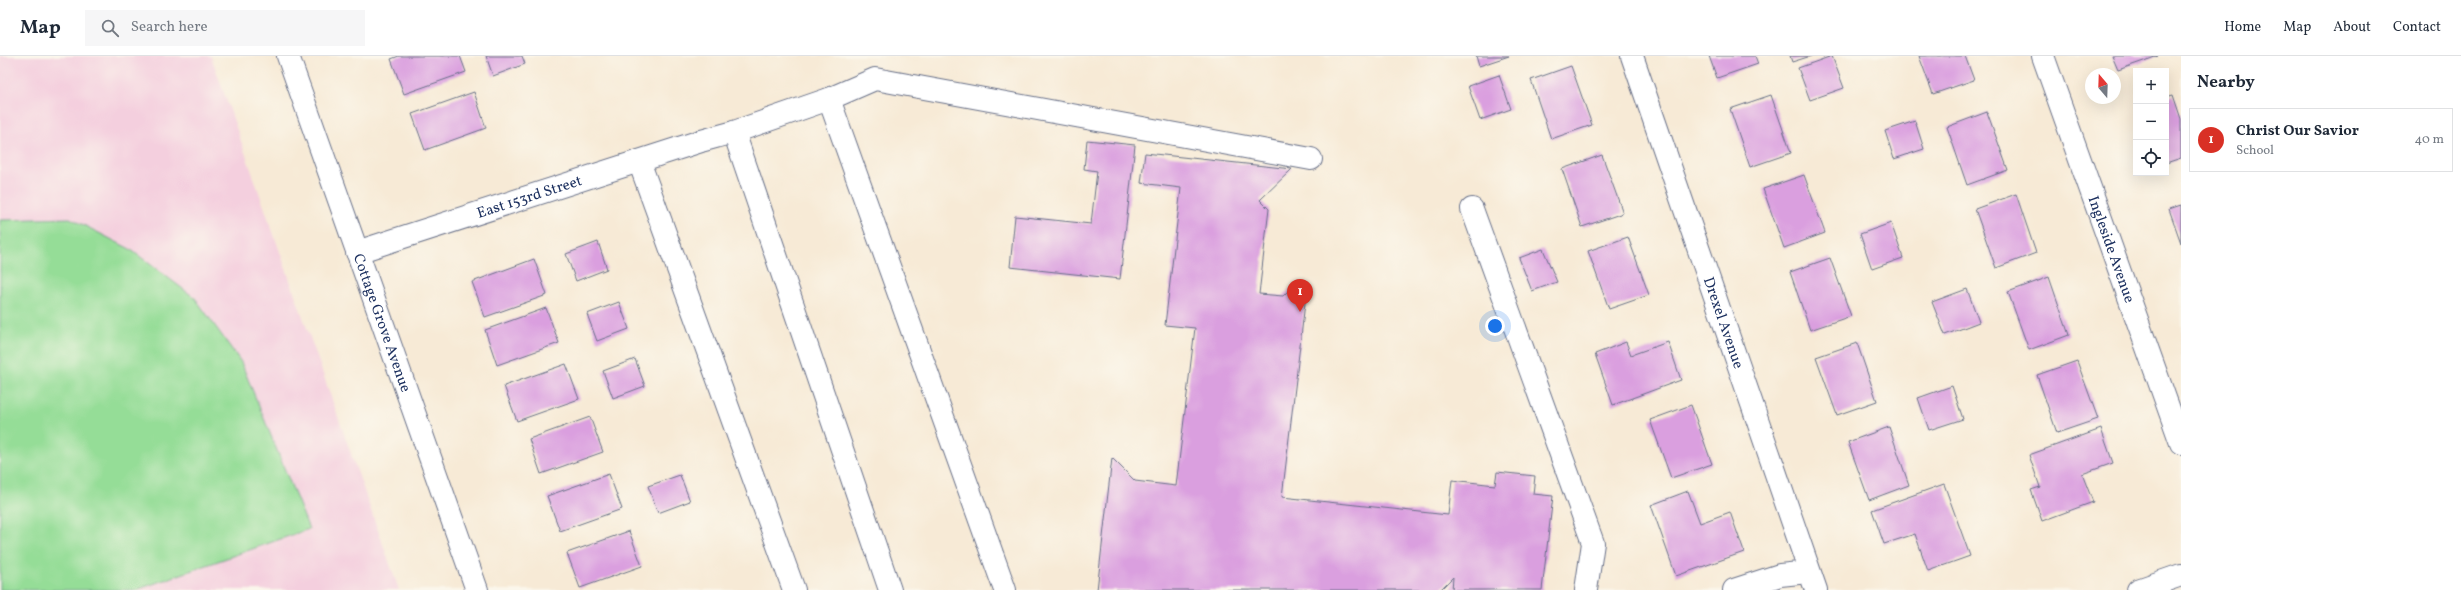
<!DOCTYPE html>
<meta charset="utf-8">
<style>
body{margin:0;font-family:Vollkorn,serif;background:#f6f6f7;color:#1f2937}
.controls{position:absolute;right:12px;top:12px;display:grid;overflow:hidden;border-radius:0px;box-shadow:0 4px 16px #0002}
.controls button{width:36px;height:36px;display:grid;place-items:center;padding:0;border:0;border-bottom:1px solid #e0e1e3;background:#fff;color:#1f2937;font:20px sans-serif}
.compass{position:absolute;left:2085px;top:12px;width:36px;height:36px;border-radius:50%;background:#fff;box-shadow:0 4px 16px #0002;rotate:341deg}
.you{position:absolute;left:1495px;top:270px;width:14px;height:14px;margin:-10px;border:3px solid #fff;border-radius:50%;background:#1a73e8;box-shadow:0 0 0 6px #1a73e833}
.badge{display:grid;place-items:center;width:26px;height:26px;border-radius:50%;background:#d93025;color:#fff;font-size:13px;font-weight:700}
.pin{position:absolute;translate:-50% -33px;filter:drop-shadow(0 1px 2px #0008)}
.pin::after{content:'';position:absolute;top:21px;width:14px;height:12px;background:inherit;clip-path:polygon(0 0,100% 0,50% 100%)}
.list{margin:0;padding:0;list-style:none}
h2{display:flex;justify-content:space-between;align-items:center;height:52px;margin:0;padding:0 16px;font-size:17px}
h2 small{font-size:13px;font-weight:400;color:#747a83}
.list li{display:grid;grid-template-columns:26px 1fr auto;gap:12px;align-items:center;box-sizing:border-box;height:64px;margin:0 8px 8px;padding:0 8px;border:1px solid #e0e1e3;border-radius:0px}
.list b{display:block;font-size:15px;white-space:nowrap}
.list p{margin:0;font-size:13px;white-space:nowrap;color:#747a83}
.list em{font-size:13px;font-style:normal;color:#747a83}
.icon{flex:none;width:22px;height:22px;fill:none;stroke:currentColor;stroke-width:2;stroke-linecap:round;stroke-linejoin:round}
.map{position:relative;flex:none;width:2181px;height:534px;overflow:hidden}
header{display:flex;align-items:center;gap:24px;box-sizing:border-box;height:56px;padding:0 20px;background:#fff;border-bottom:1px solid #e0e1e3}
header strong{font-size:19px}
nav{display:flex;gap:22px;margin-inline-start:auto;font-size:14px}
.search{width:280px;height:36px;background:#f6f6f7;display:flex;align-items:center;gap:10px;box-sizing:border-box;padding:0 14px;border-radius:0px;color:#747a83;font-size:15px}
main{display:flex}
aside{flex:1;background:#fff}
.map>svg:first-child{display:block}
</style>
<header>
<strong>Map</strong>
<div class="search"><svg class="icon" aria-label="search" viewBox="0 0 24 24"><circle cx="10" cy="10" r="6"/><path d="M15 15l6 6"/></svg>Search here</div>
<nav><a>Home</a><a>Map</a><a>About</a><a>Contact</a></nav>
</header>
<main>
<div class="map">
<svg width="2181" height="534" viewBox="0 0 2181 534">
<rect width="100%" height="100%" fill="#fbf7ec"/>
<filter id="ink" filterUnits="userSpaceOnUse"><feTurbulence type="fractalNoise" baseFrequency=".025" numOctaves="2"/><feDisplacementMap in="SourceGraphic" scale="8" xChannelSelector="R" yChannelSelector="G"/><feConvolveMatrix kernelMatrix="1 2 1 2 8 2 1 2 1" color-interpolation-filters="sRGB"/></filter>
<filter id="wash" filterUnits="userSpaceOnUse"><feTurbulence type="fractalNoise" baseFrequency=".012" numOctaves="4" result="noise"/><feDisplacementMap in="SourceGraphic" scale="16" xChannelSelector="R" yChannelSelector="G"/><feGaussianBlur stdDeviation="0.9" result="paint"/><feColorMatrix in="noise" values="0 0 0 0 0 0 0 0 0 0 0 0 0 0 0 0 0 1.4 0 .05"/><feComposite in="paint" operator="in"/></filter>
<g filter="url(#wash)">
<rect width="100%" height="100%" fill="#f7ead6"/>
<path fill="#f4cfde" d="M 0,0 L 211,0 L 399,534 L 0,534 Z"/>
<path fill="#95dd97" stroke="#58867a" d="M 70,162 L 130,193 L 195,242 L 241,306 L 309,473 L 136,534 L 0,534 L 0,164 Z"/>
<g id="blocks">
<g fill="#da9fdf">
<path d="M 399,0 L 460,0 L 466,16 L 404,38 L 391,3 Z"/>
<path d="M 486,0 L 522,0 L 525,8 L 493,20 Z"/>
<path d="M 1476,0 L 1509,0 L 1479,10 Z"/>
<path d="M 1709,0 L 1755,0 L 1758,8 L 1717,22 Z"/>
<path d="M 1790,0 L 1811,0 L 1792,6 Z"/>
<path d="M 1832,0 L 1844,32 L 1810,44 L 1798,12 Z"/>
<path d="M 1919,0 L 1965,0 L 1974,24 L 1933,38 Z"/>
<path d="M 2112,0 L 2158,0 L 2118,14 Z"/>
<path d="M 1571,10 L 1592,69 L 1551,83 L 1531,24 Z"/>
<path d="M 1499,19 L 1511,53 L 1480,64 L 1468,30 Z"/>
<path d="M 474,36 L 486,72 L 425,94 L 412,58 Z"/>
<path d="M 1771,39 L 1791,97 L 1750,111 L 1730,53 Z"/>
<path d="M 2173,39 L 2181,63 L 2181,102 L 2166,107 L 2166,41 Z"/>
<path d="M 1987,56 L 2008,114 L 1967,129 L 1947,71 Z"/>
<path d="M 1915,65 L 1924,93 L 1894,103 L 1885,75 Z"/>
<path d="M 1087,84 L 1135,89 L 1120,223 L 1010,211 L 1015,160 L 1091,168 L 1097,115 L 1084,113 Z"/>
<path d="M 1145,97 L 1292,113 L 1260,144 L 1269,153 L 1259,238 L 1283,240 L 1295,228 L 1307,230 L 1282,441 L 1448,459 L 1452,424 L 1495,429 L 1497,416 L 1535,420 L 1533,438 L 1553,440 L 1542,534 L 1452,534 L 1453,521 L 1440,534 L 1097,534 L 1112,402 L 1135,425 L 1176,430 L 1195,272 L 1165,269 L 1181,132 L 1141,127 Z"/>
<path d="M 1602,99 L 1623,157 L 1582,171 L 1562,113 Z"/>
<path d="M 1804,119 L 1825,177 L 1784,192 L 1763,133 Z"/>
<path d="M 2016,138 L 2036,197 L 1996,212 L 1975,153 Z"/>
<path d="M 2181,149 L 2181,187 L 2169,153 Z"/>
<path d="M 1891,167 L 1903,202 L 1872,213 L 1860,178 Z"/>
<path d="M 1628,181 L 1649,239 L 1609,253 L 1588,195 Z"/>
<path d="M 598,186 L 607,213 L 576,225 L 566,198 Z"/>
<path d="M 1543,193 L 1557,226 L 1532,235 L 1519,202 Z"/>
<path d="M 1830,202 L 1851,260 L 1810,274 L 1790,216 Z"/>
<path d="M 534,203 L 547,239 L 485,261 L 472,226 Z"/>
<path d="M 2049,221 L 2069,279 L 2029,294 L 2008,236 Z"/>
<path d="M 1967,233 L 1979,266 L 1945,279 L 1932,246 Z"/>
<path d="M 619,246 L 629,273 L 597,285 L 587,258 Z"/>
<path d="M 546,252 L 559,287 L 497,309 L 485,274 Z"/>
<path d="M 1626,286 L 1631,299 L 1668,286 L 1681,324 L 1613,349 L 1595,298 Z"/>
<path d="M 1857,287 L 1877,345 L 1837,359 L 1816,301 Z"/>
<path d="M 635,303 L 645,330 L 613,342 L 603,315 Z"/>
<path d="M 2077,305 L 2098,363 L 2057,377 L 2037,319 Z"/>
<path d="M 566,308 L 579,343 L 517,365 L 504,330 Z"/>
<path d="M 1952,330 L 1963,363 L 1929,374 L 1918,342 Z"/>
<path d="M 1691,349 L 1712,408 L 1671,422 L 1650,364 Z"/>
<path d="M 590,361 L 603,396 L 541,418 L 529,383 Z"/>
<path d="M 1889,371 L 1909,429 L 1869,444 L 1848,386 Z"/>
<path d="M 2101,373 L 2113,407 L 2082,418 L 2093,446 L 2042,465 L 2031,434 L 2040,431 L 2029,399 Z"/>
<path d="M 609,418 L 622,453 L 560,475 L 547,440 Z"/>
<path d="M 680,419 L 690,445 L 658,457 L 648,430 Z"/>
<path d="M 1944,428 L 1970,500 L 1928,515 L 1915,478 L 1884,488 L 1872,454 Z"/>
<path d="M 1688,435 L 1700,467 L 1730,456 L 1744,496 L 1676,520 L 1651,449 Z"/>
<path d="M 629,475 L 642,510 L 580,532 L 567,497 Z"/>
</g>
</g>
</g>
<g filter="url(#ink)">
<use href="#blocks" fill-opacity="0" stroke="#687088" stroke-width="1"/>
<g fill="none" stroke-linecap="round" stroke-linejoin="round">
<g stroke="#687088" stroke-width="24">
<g id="minor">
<path id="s1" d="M 1632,0 L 1816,534"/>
<path id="s2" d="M 2043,0 L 2181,387"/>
<path d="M 829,43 L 875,23 L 1311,103"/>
<path d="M 734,76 L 829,43 L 1005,534"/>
<path d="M 639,105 L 794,534"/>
<path d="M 1472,153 L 1593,487 L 1586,534"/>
<path id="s3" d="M 357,196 L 701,85 L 734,76 L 890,534"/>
<path d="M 1734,534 L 1780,519 L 1809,516"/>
<path d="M 2138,534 L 2181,519"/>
</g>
</g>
<g stroke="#687088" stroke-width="24">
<g id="major">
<path id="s4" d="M 288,0 L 477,534"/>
</g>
</g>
<use href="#minor" stroke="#fff" stroke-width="22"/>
<use href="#major" stroke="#fff" stroke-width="22"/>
</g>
</g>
<g text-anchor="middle" stroke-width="3.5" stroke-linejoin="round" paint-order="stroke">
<g font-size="15" fill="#1b2f5e" stroke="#fbf7ec">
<text dy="5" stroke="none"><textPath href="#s3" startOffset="181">East 153rd Street</textPath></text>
<text dy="5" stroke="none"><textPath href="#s2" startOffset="205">Ingleside Avenue</textPath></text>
<text dy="5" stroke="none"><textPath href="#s4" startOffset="283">Cottage Grove Avenue</textPath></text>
<text dy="5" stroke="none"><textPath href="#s1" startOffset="282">Drexel Avenue</textPath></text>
</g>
</g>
</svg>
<div class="controls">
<button>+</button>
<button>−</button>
<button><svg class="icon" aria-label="locate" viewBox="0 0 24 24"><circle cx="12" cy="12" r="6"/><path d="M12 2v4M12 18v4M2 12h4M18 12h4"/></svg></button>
</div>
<svg class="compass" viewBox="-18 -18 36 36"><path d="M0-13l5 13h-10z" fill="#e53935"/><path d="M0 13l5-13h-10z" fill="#747a83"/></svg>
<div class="you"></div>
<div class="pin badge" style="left:1300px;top:256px">1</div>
</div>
<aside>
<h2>Nearby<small></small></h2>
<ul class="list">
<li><span class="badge">1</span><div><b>Christ Our Savior</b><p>School</p></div><em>40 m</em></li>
</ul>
</aside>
</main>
